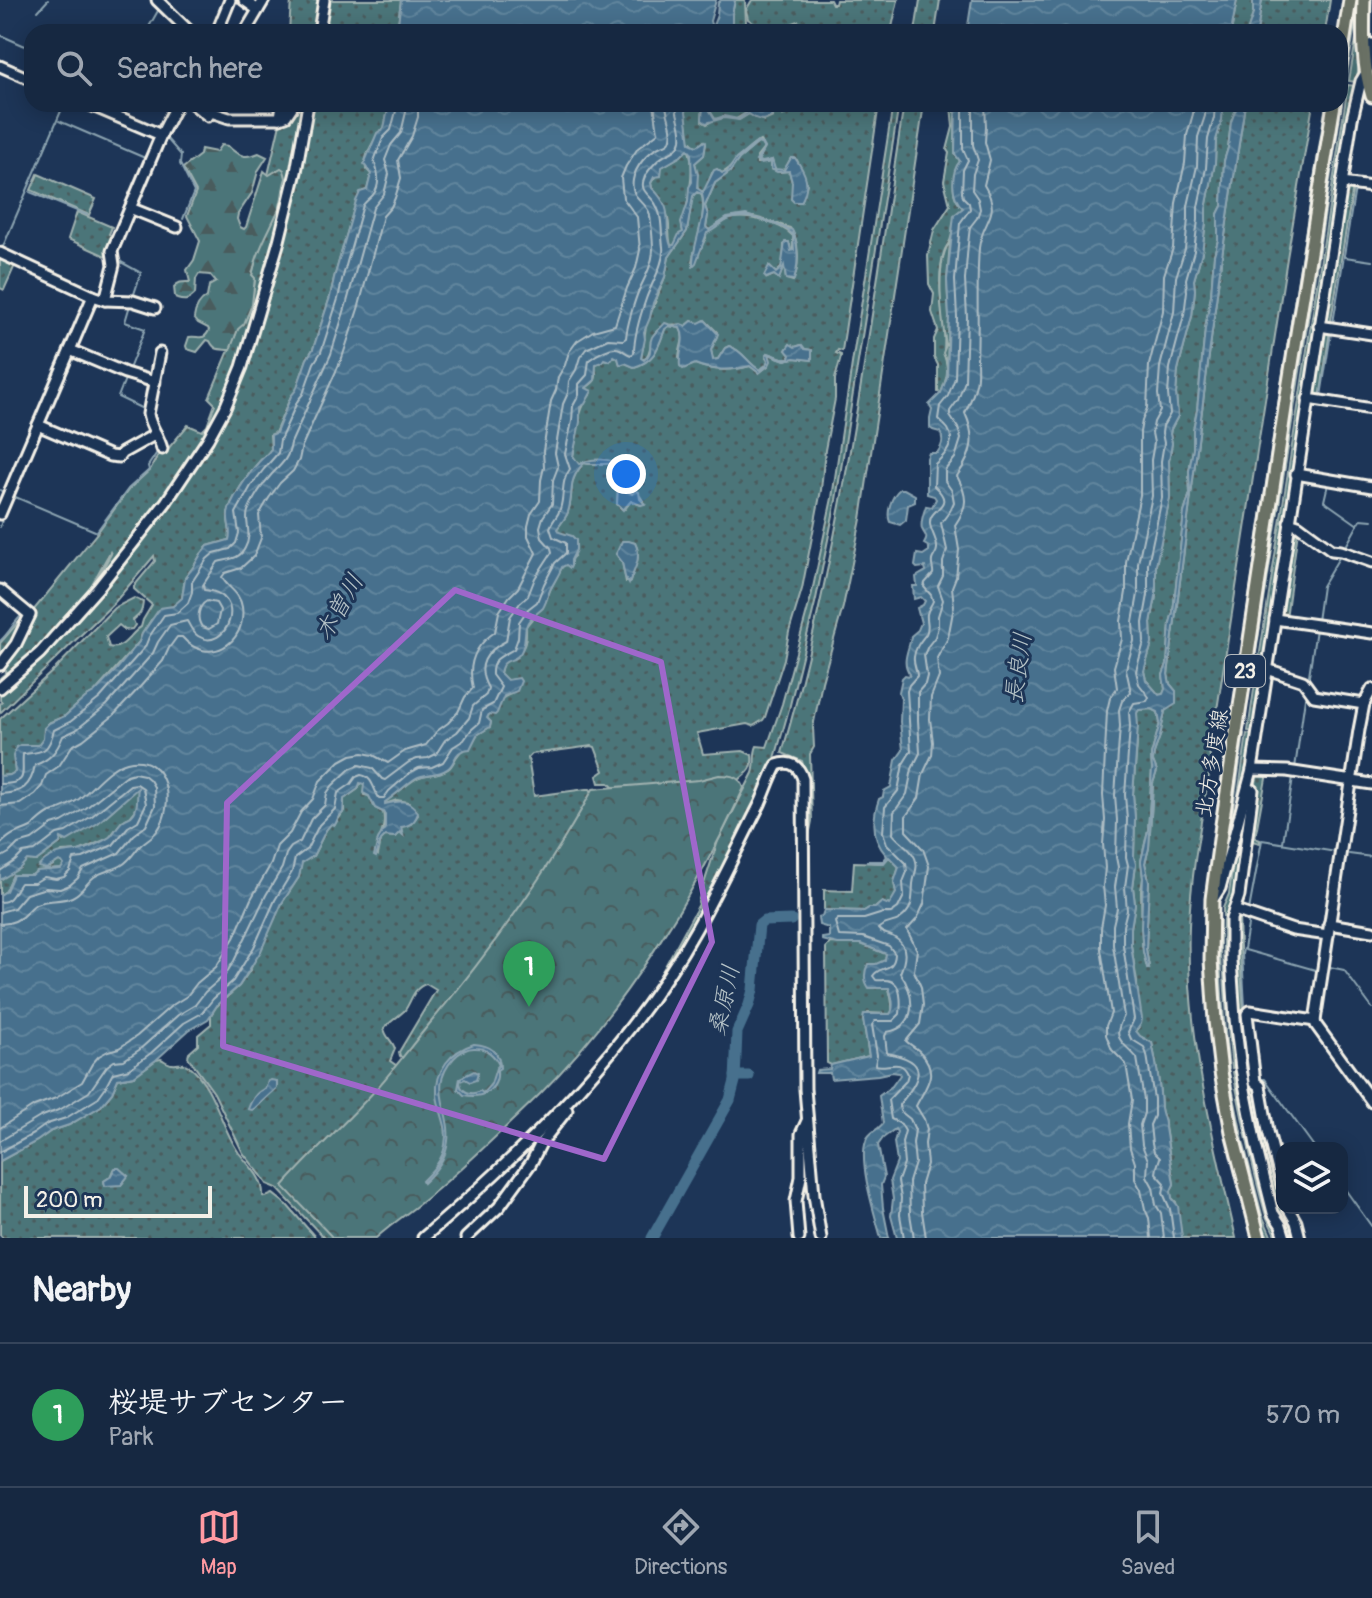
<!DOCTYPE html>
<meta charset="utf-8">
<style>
body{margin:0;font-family:Pangolin,"Klee One",sans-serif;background:#1f3048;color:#f1f3f6}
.controls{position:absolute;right:24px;bottom:24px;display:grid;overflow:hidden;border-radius:16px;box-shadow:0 4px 20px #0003}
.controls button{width:72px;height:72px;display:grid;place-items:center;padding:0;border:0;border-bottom:2px solid #35445a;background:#162841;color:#f1f3f6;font:40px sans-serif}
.scale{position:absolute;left:24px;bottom:20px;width:188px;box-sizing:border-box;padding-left:8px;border:4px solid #f4f1e8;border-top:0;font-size:22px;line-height:28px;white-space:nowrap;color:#f4f1e8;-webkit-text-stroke:6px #1d3557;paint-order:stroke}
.you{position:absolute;left:626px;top:474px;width:28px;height:28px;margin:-20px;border:6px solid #fff;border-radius:50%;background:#1a73e8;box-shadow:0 0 0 12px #1a73e833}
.badge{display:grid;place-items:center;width:52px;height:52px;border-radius:50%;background:#ff9aa2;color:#fff;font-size:26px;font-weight:700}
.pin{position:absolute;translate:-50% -66px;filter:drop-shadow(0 2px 4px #0008)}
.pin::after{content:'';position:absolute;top:42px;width:28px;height:24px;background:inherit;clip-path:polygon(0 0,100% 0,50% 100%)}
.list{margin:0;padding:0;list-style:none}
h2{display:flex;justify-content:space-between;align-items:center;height:104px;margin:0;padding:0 32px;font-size:34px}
h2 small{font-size:26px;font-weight:400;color:#9ea6b1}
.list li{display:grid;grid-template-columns:52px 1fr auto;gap:24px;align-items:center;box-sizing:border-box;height:144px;padding:0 32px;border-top:2px solid #35445a}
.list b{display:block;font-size:30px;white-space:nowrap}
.list p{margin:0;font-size:26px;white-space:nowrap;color:#9ea6b1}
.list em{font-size:26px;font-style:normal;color:#9ea6b1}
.icon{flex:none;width:44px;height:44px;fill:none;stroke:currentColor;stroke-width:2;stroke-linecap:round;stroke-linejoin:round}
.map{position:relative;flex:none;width:1372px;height:1238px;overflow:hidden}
.search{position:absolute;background:#162841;box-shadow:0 4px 20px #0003;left:24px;right:24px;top:24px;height:88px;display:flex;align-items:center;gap:20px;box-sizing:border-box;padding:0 28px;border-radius:24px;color:#9ea6b1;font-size:30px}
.sheet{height:248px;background:#162841}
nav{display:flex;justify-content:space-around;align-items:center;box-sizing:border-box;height:112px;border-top:2px solid #35445a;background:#162841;font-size:22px;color:#9ea6b1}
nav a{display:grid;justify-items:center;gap:4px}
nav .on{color:#ff9aa2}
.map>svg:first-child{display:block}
</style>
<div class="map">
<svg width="1372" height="1238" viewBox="0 0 1372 1238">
<defs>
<pattern id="grass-dots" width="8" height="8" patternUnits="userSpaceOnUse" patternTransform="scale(2)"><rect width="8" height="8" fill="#4c7479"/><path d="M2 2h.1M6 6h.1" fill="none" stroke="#4a5c5d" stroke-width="1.8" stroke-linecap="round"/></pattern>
<pattern id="forest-firs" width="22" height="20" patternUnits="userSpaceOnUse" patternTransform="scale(2)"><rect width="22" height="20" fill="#4c7479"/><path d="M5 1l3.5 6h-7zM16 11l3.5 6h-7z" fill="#4a5c5d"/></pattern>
<pattern id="wetland-marsh" width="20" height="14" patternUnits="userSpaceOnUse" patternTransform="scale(2)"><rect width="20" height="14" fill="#4c7479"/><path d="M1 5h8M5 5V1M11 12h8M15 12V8" fill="none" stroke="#4a5c5d"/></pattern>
<pattern id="park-crowns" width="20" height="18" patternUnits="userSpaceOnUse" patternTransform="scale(2)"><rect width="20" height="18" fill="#4c7479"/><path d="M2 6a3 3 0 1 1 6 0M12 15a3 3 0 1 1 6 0" fill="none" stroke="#4a5c5d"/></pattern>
<pattern id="water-waves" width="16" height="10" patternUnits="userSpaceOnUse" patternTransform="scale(2)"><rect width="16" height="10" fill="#46708d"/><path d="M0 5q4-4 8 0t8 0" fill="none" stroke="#61859d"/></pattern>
</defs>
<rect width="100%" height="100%" fill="#1d3557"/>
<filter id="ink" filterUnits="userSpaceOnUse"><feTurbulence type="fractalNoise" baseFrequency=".0125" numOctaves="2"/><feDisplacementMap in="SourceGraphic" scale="16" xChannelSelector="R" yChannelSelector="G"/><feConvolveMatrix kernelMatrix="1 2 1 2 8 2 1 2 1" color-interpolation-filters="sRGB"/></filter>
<g filter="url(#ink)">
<g fill="url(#grass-dots)" stroke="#a0b2b0" stroke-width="2" fill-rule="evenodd">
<path d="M 291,0 L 321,0 L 317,32 L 289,32 Z"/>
<path d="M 327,0 L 401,0 L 397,32 L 322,32 Z"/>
<path d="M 735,0 L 745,0 L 746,23 L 759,32 L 732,32 L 732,14 Z"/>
<path d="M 752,0 L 830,0 L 832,4 L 835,4 L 836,0 L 898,0 L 891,32 L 808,32 L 807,27 L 798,21 L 788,25 L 786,32 L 765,32 L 748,19 L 746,10 Z"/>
<path d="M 920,0 L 940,0 L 935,32 L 915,32 Z"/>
<path d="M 1237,0 L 1253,0 L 1253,14 L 1247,32 L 1231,32 Z"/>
<path d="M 1262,0 L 1330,0 L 1325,32 L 1257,32 Z"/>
<path d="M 1354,0 L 1359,0 L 1346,80 L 1341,79 Z"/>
<path d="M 1360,15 L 1359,66 L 1356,82 L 1349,81 Z"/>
<path d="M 1340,84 L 1345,84 L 1254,665 L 1250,664 L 1337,104 L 1340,104 Z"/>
<path d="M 1348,85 L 1356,86 L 1265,666 L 1258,665 Z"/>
<path d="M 296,104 L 306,104 L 282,220 L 233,384 L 208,436 L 165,498 L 87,597 L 111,554 L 110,552 L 81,604 L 55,634 L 0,685 L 0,678 L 7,672 L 1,666 L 32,612 L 97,533 L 129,489 L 150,470 L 160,451 L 167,450 L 188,425 L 202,431 L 207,426 L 215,404 L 209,398 L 238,329 C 252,316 253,297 255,279 L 252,275 L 259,248 L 282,200 L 282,189 L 286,178 L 268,175 L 281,119 Z"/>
<path d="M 311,104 L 385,104 L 388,110 L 384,129 C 376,134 362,159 366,168 C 367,170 369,172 371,174 L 367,190 L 363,191 L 356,202 L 334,278 L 330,297 L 313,349 L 307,359 L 296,391 L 291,396 L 275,433 L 270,435 L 271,449 C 267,455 262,458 258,463 C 249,473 229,502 228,514 C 227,524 232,530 229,540 L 208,546 L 201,554 L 194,566 L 185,578 L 182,598 L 178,603 L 151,620 L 142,634 L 139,642 L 94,693 L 85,698 L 65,716 L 48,723 L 43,738 L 38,745 L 24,745 L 14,762 L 15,772 L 10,775 L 0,776 L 0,719 L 55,669 L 114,608 L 134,598 L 143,602 C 142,613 140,614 133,620 L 135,625 L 132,629 L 125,630 L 119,625 L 106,637 L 109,647 C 124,651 131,632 141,627 L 143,620 L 152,605 L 134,589 L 134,586 L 155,561 L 154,556 L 114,603 L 0,713 L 0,704 L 2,702 L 0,700 L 0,692 L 166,506 L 238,387 Z"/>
<path d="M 685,104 L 703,104 L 702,121 L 707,124 L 715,119 L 710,111 L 709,104 L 771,104 L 770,111 L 754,106 L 751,110 L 736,119 L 739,120 L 749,114 L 764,121 L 773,117 L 774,104 L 789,104 L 784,115 L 793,111 L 792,104 L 838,108 L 838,104 L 879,104 L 842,351 L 838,350 L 836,353 L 841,355 L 841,357 L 835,379 L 835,399 L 825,450 L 821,490 L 802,589 L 789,632 L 784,659 L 765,717 L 763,720 L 753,726 L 747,724 L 697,733 L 703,754 L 743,751 L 752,755 C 754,771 747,772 738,781 L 614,788 L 609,783 L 599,783 L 597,776 L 604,771 L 595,747 L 592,746 L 532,754 L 528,758 L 534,796 L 586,789 L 590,789 L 593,793 L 538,892 L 406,1060 L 400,1056 L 399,1052 L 436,990 L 426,984 C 413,988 412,1000 405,1010 C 399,1016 390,1022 384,1028 C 385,1037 393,1041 395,1049 L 390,1061 L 400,1068 L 341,1238 L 324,1238 L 277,1188 L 267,1184 L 261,1175 L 243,1153 L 214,1093 L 188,1057 L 189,1053 L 198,1045 L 198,1035 L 211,1024 L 211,1015 L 216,1007 L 239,986 L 250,970 L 282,903 L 299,877 L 301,863 L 313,856 L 326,830 L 331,823 L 335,824 L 344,811 L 344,799 L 358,789 L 361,782 L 364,784 L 364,795 L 369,796 L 375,808 L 383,812 C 387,827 378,838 376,853 L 378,855 L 381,840 L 385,836 L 395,837 L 400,832 L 402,834 L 401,827 L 411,824 L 418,815 L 408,802 L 397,800 L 385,804 L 385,802 C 396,795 406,784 417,778 C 426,773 438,776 448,769 C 455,764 454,756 464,749 L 468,749 L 477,735 L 490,727 L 491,722 L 487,718 C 492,709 501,697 511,694 L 507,681 L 500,673 L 502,665 C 520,649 527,654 526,626 L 545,603 L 551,588 L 562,567 L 574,556 L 557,529 C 561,523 566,518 568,512 C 575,490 566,482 584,463 C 596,466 608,461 621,465 L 628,475 L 629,485 L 628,487 L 620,486 L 618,488 L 617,504 L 622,509 L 625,509 L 631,501 L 641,505 L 644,502 L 640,496 L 629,492 C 633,483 631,473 624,465 C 610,459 592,458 579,464 L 573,456 C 578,435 576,411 590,395 L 586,388 C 589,385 593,384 595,380 C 598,374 594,370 596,364 L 602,362 L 604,359 L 610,361 L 613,356 L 618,358 L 620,365 L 625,363 L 634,367 C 655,361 658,347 665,329 L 669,326 L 680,328 C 686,338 680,346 679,357 L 688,367 L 695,364 C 712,371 732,371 750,366 L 759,373 L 769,365 L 769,354 L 785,360 L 794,358 L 812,360 L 812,350 L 805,349 L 801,345 L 795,347 L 790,344 L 786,350 L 790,355 L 789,358 L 782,358 L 768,353 L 766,357 L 768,360 L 767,364 L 760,370 C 748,365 744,351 729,346 L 725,348 L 718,359 L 713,360 L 711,350 L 717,336 L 717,332 L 705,320 L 699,324 L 692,321 L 686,326 C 672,323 657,324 652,340 C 649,349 651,352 645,359 L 641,359 L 646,326 L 665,277 L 669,257 L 687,231 L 692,198 L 695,193 L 701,193 C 708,210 696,242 692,262 L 706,238 L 706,233 C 715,230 720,222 729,219 C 745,214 782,223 793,236 L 793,251 L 791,251 L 790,245 L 784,245 L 783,266 L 776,273 L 769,266 L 767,278 L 774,275 L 779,278 L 784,266 L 786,279 L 793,281 C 800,267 800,240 790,228 C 758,218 739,206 710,230 L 706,228 L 708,215 L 705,206 L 715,183 L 727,174 L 739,159 L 758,143 L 761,144 L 764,148 L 757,157 L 757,163 L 760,163 L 758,160 L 765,148 L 760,141 C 744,148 736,167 722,173 L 717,169 L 712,173 L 705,191 L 699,191 C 695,183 699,174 695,163 L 704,155 L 706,144 L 704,141 L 699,146 L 695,146 L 689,140 ZM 791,158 L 797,160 L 807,184 L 801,202 L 792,199 L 792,182 L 789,171 L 780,172 L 771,169 L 771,162 L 765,163 L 772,160 L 774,169 L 779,171 L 785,169 ZM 625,541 L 635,543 C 643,557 633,569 630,582 L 626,582 L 622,562 L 616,554 Z"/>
<path d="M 893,104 L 899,104 L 836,500 L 816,599 L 789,709 L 774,762 L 759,800 L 715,888 L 668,969 L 652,990 L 699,904 L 698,902 L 718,841 L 753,773 C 756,765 753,754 757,746 L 767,747 L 782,704 L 811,597 L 832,498 L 853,357 Z"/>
<path d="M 904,104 L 924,104 L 861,519 L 843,607 L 822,682 L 813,727 L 814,747 L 810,754 L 812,821 L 807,846 C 807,818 810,788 802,761 L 782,753 C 844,541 870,321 904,104 Z"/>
<path d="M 955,104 L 955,154 L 960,161 C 954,178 948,195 963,208 C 947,225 956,225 950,241 C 948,245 945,248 944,252 C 934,285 947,318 944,350 C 944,356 945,356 946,362 C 949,374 945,382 941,393 L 938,392 L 938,365 L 934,357 L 934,339 L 938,330 L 932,312 L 934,294 L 929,284 L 928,256 L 934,230 L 950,205 L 944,181 L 949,153 L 947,150 L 953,127 L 951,105 Z"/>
<path d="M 1223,104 L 1238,104 L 1231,122 L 1228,148 L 1224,161 L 1222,206 L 1218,214 L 1218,240 L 1214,255 L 1211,295 L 1205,329 L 1197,410 L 1193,430 L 1193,449 L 1189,471 L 1190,493 L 1184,513 L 1173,612 L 1170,623 L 1167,664 L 1163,675 L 1165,689 L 1163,694 L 1159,695 L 1146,680 L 1144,671 L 1152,643 L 1151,623 L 1156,596 L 1156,565 L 1170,498 L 1169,461 L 1172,443 L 1170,434 L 1171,429 L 1178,416 L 1176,394 L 1178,370 L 1192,316 L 1195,290 L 1194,280 L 1202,252 L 1206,222 L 1206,209 L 1215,163 L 1216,140 L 1224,108 Z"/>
<path d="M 1245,104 L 1313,104 L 1287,258 L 1217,710 L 1214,713 L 1209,751 L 1211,763 C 1202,817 1191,871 1189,926 C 1185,1029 1213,1138 1236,1238 L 1182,1238 L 1176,1202 L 1172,1198 L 1170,1191 L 1174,1184 L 1165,1127 C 1166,1120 1162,1116 1161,1108 C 1160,1086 1157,1065 1152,1043 L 1140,1036 L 1136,1031 L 1138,1029 L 1137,982 L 1131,945 L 1131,928 L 1135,904 L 1133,887 L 1136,864 L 1134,857 L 1135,818 L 1133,794 L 1137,744 L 1137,712 L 1139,710 L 1152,709 L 1158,712 L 1160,723 L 1151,755 L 1152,769 L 1148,830 L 1141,861 L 1143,878 L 1141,890 L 1142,944 L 1146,965 L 1149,967 L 1146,949 L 1149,881 L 1145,863 L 1149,848 L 1153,783 L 1157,771 L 1153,761 L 1154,753 L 1160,736 L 1165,711 L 1176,702 L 1176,691 L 1170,684 L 1168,675 L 1221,262 Z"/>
<path d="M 1326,104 L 1330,104 L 1290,355 L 1286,354 Z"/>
<path d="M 688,149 C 695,161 690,191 687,206 C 685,216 680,222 683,232 L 674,245 L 671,246 C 669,238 669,233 669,225 C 668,212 661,197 652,188 L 651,183 L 662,167 L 681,156 Z"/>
<path d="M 38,174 L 96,199 L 89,215 L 31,190 Z"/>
<path d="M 1347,186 L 1353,187 L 1330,326 L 1324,325 L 1344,189 Z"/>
<path d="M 77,212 L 112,227 L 109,234 L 114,237 L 110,258 L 68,239 Z"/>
<path d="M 2,257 L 16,263 L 4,290 L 0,288 L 0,261 Z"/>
<path d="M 1330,330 L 1320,399 L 1312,397 L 1320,332 Z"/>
<path d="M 1285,360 L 1289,361 L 1262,539 L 1258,538 Z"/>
<path d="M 1292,527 L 1298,530 L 1286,618 L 1279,617 Z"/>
<path d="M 1257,544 L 1261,544 L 1234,729 L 1230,728 Z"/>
<path d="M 26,615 L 17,635 L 13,640 L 15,643 L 0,663 L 0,643 C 10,633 15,624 26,615 Z"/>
<path d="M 1257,669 L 1264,670 L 1255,732 L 1248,731 Z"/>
<path d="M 1239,733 L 1244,734 L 1227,849 L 1217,887 Z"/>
<path d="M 1247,734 L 1254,735 L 1247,782 L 1233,830 Z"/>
<path d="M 1259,773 L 1267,773 L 1255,838 L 1260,840 L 1260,843 L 1248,840 L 1257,776 Z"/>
<path d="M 138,787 L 138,803 L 135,811 L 130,817 L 122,821 L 109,838 L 79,851 L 62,852 L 49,868 L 59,861 L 62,862 L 64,865 L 61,869 L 37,871 L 32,875 L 13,875 L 6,891 L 0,895 L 0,880 L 27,860 L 36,861 L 60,843 L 62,838 L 64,841 L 98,823 Z"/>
<path d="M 1251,788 L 1236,896 L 1229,916 L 1223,916 L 1223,908 L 1229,894 L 1237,836 Z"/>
<path d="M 889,856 L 899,867 L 894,882 L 896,893 L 892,903 L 887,905 L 882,902 L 875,908 L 869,908 L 864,911 L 824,910 L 824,890 L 852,891 L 854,862 L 883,863 Z"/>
<path d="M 1239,914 C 1240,965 1243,1015 1251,1066 L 1243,1067 L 1233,960 L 1236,915 Z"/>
<path d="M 1215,919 L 1220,920 C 1219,970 1223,1018 1229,1068 L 1224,1069 L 1218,1016 Z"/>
<path d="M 1223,920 L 1229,920 L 1239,1067 L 1232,1068 C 1227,1018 1222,970 1223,920 Z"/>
<path d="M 830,943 L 861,944 L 886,954 C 885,963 886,976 888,986 C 891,995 893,1002 892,1012 L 890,1014 L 868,1013 L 863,1019 L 869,1056 L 831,1065 L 827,1063 L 826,948 Z"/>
<path d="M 161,1059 C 165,1061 168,1064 172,1064 C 180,1065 182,1061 190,1067 C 215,1087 221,1128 239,1153 C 249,1166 264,1178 263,1196 L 266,1197 L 273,1194 L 287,1205 L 316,1238 L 3,1238 L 0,1235 L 0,1161 L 37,1141 L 51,1131 L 69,1125 L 101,1106 L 112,1093 L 118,1079 L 134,1076 L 156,1060 ZM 119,1169 L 128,1176 L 121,1185 L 105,1185 L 104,1181 L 110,1177 L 113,1170 Z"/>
<path d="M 1251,1069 L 1265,1142 L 1282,1210 L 1290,1223 L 1294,1238 L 1286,1238 L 1274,1211 L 1243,1070 Z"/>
<path d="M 1240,1071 L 1283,1238 L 1276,1238 C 1273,1228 1266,1219 1264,1209 C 1251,1164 1242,1118 1233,1072 Z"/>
<path d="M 1229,1072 L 1243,1141 L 1262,1215 L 1272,1238 L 1269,1238 L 1258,1218 L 1239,1143 L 1225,1073 Z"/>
</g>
<path fill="url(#forest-firs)" stroke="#a0b2b0" stroke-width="2" d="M 221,145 L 228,146 C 238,156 246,159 259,153 L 267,157 L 258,171 L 252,193 L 238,214 L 237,219 L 240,227 L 244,229 L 246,227 L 264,171 L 269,175 L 281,168 L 284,170 L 286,178 C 282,189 283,199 279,209 C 269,231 257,251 252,275 L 255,278 L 252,304 L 244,324 L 238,329 L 230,350 C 219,349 215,351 210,341 L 207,340 L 197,352 L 187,349 L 186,346 L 189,337 C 198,335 204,342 209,330 L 208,328 L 198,323 L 194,318 C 195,309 199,302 207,297 L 209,286 L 216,282 L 210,275 L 199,274 L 196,279 L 195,294 C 189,300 186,302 177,299 L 175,296 L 174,287 C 179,281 183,282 190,282 L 187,270 L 194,260 L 200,241 L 187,216 L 196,192 L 183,168 L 200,155 L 201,149 L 216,152 Z"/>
<path fill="url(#wetland-marsh)" stroke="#a0b2b0" stroke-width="2" d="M 950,242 L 947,280 L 949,317 L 947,363 L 943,353 L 946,345 C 942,321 934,261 950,242 Z"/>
<path fill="url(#park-crowns)" stroke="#a0b2b0" stroke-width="2" d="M 719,775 C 731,775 740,776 744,788 C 696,893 622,1012 540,1094 C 505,1128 470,1162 433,1193 C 414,1209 394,1222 376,1238 L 333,1238 L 283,1186 C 310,1155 340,1128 368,1098 C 389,1076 407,1051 426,1028 C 489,953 546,875 593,789 L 699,780 Z"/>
<g fill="url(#water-waves)" stroke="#8ca4b1" stroke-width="2" fill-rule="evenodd">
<path d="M 401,0 L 716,0 L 710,21 L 712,28 L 717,15 L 718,3 L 721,0 L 735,0 L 732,14 L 732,32 L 397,32 Z"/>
<path d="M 972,0 L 1237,0 L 1231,32 L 967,32 Z"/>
<path d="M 1253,0 L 1262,0 L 1257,32 L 1247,32 L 1253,14 Z"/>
<path d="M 385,104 L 685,104 L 690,143 L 697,146 L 705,141 L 706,142 L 704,155 L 695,163 L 698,174 L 697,188 L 703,192 L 714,170 L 717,169 L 722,173 L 727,172 L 736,159 L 757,142 L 763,144 L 765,148 L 758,161 L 762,162 L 772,160 L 775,169 L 784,170 L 791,158 L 795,158 C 806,173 811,184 801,202 L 794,202 L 791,199 L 792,182 L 789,171 L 777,172 L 771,169 L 771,162 L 761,164 L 756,161 L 764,149 L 761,144 L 758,143 L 739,159 L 730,172 L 715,183 L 705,206 L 708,215 L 706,227 L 709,230 L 727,218 L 746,215 L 792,230 C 799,244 799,265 794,280 L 786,279 L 784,266 L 779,279 L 774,275 L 766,278 L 764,276 L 769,266 L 776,273 L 781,269 L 785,242 L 789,242 L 791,251 L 794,250 L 793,235 C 781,222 748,213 730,219 C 721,222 716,230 707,233 L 696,263 L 693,266 C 692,242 708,217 702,194 L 697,192 L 693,196 L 687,231 L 669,257 L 665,277 L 653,303 L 650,318 L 644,332 L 645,339 L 641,358 L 644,360 C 655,351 647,347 652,337 C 655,332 661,328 665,323 L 674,326 L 681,324 L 686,326 L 692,321 L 699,323 L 705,320 L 718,334 L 711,350 L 713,360 L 718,359 L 725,348 L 729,346 C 744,351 748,364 760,370 L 766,365 L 768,360 L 766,355 L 768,353 L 782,358 L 789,358 L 790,355 L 786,350 L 790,344 L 795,347 L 802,345 L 805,349 L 812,350 L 812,360 L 794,358 L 785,360 L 769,354 L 771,361 L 769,365 L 759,373 L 750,366 C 732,371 711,371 695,364 L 683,369 L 680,366 C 678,352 687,340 680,328 L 669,326 L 665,329 C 658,348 655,361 634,367 L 625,363 L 620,365 L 618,358 L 614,356 L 610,361 L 604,359 L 602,362 L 596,364 L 595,380 L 586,388 L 592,391 L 585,404 L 580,407 L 580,422 L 573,456 L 579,464 C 592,457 611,459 624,465 C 631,473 634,484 629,492 L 632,494 L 635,490 L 639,492 L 640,499 L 645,504 L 641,505 L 631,501 L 623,510 L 617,504 L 618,488 L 620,486 L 628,487 L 629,485 C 628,453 604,468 584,463 C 566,482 575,490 568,512 C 566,518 561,523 557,529 L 559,532 L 572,536 L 576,540 L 576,550 L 571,560 L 571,566 L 570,568 L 566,565 L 562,567 C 559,575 554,582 550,590 C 548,595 546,603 543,608 C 537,614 528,618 526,627 C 524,636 526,643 521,652 C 514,665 503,655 500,673 L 507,680 L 519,678 L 521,681 L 517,691 L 504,696 L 497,713 L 495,715 L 489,714 L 487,718 L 491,722 L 490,727 L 477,735 L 470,749 C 451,751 458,762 447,769 C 437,776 425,773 416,778 C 405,785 396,795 385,802 L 385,804 C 400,800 409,799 418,812 C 416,822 410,826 401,827 L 403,835 L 400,832 L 395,837 L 385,836 L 381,840 L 376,857 L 374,856 L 378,839 L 385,828 L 385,815 L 383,812 L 375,808 L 369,796 L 363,793 L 364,784 L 360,783 L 358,789 L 344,799 L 343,813 L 339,816 L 335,825 L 331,824 L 326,830 L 313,856 L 302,863 L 299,877 L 282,903 L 261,951 L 239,986 L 218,1004 L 208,1019 L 189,1030 L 156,1060 L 134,1076 L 118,1079 L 112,1093 L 101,1106 L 69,1125 L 51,1131 L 37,1141 L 0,1161 L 0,895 L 6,891 L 13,875 L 32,875 L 37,871 L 61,869 L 64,865 L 62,862 L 59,861 L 46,869 L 38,867 C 49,853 61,853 78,851 C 85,850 107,840 112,835 C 116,830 118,824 124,820 C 129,816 130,819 134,813 C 139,805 136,797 138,788 L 98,823 L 67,841 L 61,838 L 60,843 L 36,861 L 27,860 L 20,868 L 0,880 L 0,776 L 10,775 L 15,772 L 13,756 L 16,747 L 20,745 L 38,745 L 43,738 L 44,728 L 49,723 L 65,716 L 85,698 L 94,693 L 117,669 L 139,642 L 142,634 L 160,608 L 173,606 L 182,598 L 185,578 L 194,566 L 201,554 L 208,546 L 229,540 C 232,530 227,524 228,514 C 229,502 249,473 258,463 C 262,458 267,455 271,449 L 271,435 L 276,433 L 291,396 L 296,390 L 307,359 L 313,349 L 330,297 L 334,278 L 356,201 L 360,192 L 367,190 L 371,174 L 364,164 L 377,133 L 384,128 L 388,110 ZM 688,149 L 691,153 L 692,182 L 689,187 L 688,202 L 681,223 L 683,232 L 679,234 L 674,245 L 671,246 C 662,222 677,212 652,188 L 651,183 L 654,177 L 661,176 L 662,167 L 681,156 Z"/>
<path d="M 703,104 L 709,104 L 710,111 L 715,119 L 724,116 L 738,119 L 756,106 L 769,111 L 771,104 L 774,104 L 773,115 C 764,123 757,120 749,114 L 739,120 L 724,118 L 706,123 L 702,120 Z"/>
<path d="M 956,104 L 1223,104 L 1222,120 L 1216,140 L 1215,163 L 1206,209 L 1206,222 L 1202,252 L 1194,280 L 1195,290 L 1192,316 L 1178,370 L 1176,394 L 1178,416 L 1171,429 L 1170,434 L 1172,443 L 1169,461 L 1170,498 L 1156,565 L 1156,596 L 1151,623 L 1152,643 L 1144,671 L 1146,680 L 1159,695 L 1163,694 L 1165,689 L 1163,675 L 1167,664 L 1170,623 L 1173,612 L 1184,513 L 1190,493 L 1189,471 L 1193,449 L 1193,430 L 1197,410 L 1205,329 L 1211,295 L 1214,255 L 1218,240 L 1218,214 L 1222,206 L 1224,161 L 1228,148 L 1231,122 L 1238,104 L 1245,104 L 1221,262 L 1168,674 L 1170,684 L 1176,691 L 1176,704 L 1165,711 L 1160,736 L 1154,753 L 1153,761 L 1157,771 L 1153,783 L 1149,848 L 1145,863 L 1149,881 L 1146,949 L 1149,968 L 1147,968 L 1143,952 L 1141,928 L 1143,878 L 1141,861 L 1148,830 L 1152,769 L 1151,755 L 1160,723 L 1158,712 L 1152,709 L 1139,710 L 1137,713 L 1138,726 L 1133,794 L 1135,818 L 1134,857 L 1136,864 L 1133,887 L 1135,904 L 1131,928 L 1131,945 L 1142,1019 L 1141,1024 L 1136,1031 L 1140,1036 L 1152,1043 C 1157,1065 1160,1086 1161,1108 C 1162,1116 1166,1120 1165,1128 L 1174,1184 L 1171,1191 L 1172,1198 L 1178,1206 L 1182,1238 L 897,1238 L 891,1216 L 893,1199 L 890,1180 L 897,1162 L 894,1142 L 897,1132 L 895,1129 L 883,1138 L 878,1145 L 884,1177 L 881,1185 L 883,1208 L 889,1238 L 881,1238 C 875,1215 858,1163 866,1141 C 868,1132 879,1130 883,1123 L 879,1096 L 892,1086 L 900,1075 L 899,1073 L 892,1072 L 878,1075 L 831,1079 L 830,1073 L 816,1073 L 817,1070 L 830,1069 L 831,1065 L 869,1056 L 863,1019 L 864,1014 L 890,1014 C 895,1008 892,995 889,988 L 869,988 C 864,981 864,972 868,964 L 876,964 L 885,960 L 886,954 L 861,944 L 838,944 L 822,940 L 822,938 L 829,937 L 829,928 L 819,925 L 818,917 L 822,916 L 824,910 L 864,911 L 869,908 L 875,908 L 882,902 L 889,905 L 896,893 L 894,882 L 899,867 L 889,857 L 884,863 L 867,862 L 867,861 L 883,861 L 887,856 C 872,840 872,819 879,799 L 883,797 L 884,791 L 891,787 L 896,760 L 903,750 L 900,722 L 901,699 L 899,692 L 902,678 L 905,675 L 909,676 L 910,674 C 900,661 910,649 911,636 L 918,630 L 921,623 L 917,608 L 923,605 L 925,601 L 921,597 L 914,599 L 913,586 L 917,586 L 916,577 L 926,571 L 925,567 L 917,568 L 915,566 L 917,554 L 923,555 L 929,551 L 929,547 L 924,544 C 929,536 925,536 922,529 C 920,522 924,512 926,506 L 932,507 L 936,499 L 934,496 L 927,494 L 927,458 L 929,453 L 937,453 C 942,447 944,439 940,432 L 933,430 L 930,428 L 930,419 L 932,410 L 929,405 L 941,393 L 947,377 L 949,317 L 947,280 L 954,215 L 963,208 C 951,198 950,173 960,161 L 955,154 Z"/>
<path d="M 900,489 L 904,489 L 915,495 L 915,502 L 908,505 L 906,520 L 900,525 L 890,522 C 886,513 891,496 900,489 Z"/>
<path d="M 622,541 L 629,541 L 635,543 C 643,558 633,571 629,584 L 625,577 L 622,562 L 616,554 Z"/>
<path d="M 474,1044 C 490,1045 500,1051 500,1068 L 497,1070 C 499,1091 481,1099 464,1095 L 458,1089 L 460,1078 L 474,1071 L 478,1073 L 476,1080 L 470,1082 L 465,1079 L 460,1081 C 460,1092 471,1096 480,1091 L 483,1093 L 491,1084 L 496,1068 L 499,1065 C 495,1056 487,1048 476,1048 C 467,1047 460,1052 454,1058 C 425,1089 455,1113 447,1147 C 444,1162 434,1173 423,1183 L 422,1181 C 432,1171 443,1160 445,1145 C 449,1126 439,1113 437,1095 C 435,1070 451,1051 474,1044 Z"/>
<path d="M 271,1080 L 277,1081 L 277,1088 L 255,1108 L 252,1110 L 248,1109 C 251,1101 256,1091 265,1089 L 268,1081 Z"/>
<path d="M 115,1168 L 119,1168 L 128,1176 L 121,1185 L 105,1186 L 104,1181 L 110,1177 Z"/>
</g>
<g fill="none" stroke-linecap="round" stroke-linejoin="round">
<g stroke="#aebdc4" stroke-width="2">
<path d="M 207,601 L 216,603 L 220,610 L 217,624 L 209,629 L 202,627 C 196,619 198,606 207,601 Z"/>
<path d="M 0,784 C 30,784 21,774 23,754 C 43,752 48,753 54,730 L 70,722 L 100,698 L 145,647 L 149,637 L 164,615 L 177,613 L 188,603 L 192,592 L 192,582 L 207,559 L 214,553 L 230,549 L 236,543 L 239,533 L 236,513 L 251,486 L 264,469 L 278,453 L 280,440 L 298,400 L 303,394 L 314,363 L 321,352 L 338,299 L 342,280 L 363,205 C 366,201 370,198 373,195 C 381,185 378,171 374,161 L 383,138 L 391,130 L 396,111 L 394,104"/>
<path d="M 0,794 C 22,793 31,787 35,765 C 50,760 57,751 63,736 L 76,730 L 107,705 L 153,653 L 158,642 L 170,625 L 187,621 C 190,626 192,632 198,636 C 226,654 251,593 204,590 L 203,585 L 218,562 C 229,559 240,559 245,548 C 253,534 244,522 248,511 C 253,499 263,484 272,474 C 282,464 289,458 291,443 L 331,354 L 347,302 L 373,208 L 384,194 L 389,174 L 385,160 L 391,145 L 401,133 L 406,112 L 405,104"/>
<path d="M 0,806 L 20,804 L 35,794 L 42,786 L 46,775 L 59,766 L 72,746 L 83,740 L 113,716 L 140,687 L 163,661 L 169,648 L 177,637 L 182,637 C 208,667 247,644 242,607 C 240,592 227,588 222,577 L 225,573 L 241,568 L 254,556 L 261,538 L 259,515 L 269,498 L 280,483 L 293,471 L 299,460 L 302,446 L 342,358 L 359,306 L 383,216 L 391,207 L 395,198 L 401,178 L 398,160 L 412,136 L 418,117 L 418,104"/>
<path d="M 0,845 C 13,831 17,834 31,827 C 38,822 43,815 51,812 C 60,809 71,805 79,799 C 93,788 108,767 127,762 C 168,752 176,806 157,831 C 152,838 144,841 139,847 C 133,854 130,860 122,865 C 114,870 103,871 94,877 C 86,883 82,893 72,897 C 60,902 48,899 36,904 C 31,907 32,908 27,912 C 20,920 11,924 0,924"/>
<path d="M 0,858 L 9,853 L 18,844 L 32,840 L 52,825 L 62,822 L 86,808 L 127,775 L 134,773 L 144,775 L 150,780 L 154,787 L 155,806 L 146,826 L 134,835 L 119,853 L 83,869 L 78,878 L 70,885 L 60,889 L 46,888 L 26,894 L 14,908 L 0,912"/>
<path d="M 0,871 L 15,861 L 23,853 L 35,851 L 57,834 L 66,832 L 92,816 L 130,785 L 137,784 L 143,788 L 146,804 L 138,821 L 128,827 L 113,845 L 83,858 L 74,859 L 70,871 L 64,877 L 56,879 L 44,877 L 34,883 L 20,883 C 14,891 12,902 0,902"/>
<path d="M 0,1128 L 34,1106 L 56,1098 L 82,1082 L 92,1064 L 99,1056 L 108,1051 L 119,1048 L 137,1036 L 171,1006 L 187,996 L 197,983 L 216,967 L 234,938 L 251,899 L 271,864 L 277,846 L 290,833 L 301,812 L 313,799 L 320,781 L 340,761 L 351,755 L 363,753 L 373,755 L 388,763 L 405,751 L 426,745 L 437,731 L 448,723 L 458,712 L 465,697 L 473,688 C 467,664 474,646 495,632 L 499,612 L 509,597 L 518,588 L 536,553 L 528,536 L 528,526 L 531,514 L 540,501 L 541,480 L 544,467 L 543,451 L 551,401 L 556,390 L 558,377 L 565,365 L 569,352 L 577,341 L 593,331 L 615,325 L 627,288 L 636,268 L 640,250 L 637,217 L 623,198 L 621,178 L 626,166 L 638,148 L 658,133 L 654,104"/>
<path d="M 0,1141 L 40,1117 L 61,1109 L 89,1092 L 107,1066 L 114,1061 L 124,1060 L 139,1050 L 178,1015 L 195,1005 L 205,992 L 225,975 L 234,961 L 266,895 L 282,868 L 286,854 L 291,847 L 300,842 L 311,819 L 325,805 L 327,793 L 332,786 L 350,769 L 359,765 L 372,768 L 382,779 L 385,780 L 409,762 L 417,759 L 428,758 L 436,754 L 445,740 L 457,732 L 469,718 L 473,706 L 486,695 L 488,688 C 475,666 486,651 506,641 L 510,617 L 520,603 L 528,596 L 535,578 L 552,552 L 551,548 L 542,538 L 540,527 L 543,517 L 552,504 L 553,480 L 558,467 L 555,453 L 563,404 L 568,393 L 569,381 L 576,370 L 580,357 L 586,349 L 608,339 L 623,340 L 626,338 C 627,326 634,302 639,290 C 645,278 653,263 653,249 C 653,243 651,217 649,212 C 643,199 630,198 633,180 C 635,167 648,152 659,147 C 663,145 668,145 670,141 C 675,130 666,115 666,104"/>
<path d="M 0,1152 L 33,1134 L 47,1124 L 66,1118 L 97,1099 L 105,1088 L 113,1073 L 129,1069 L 151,1053 L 184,1023 L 202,1013 L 213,999 L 233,981 L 254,947 L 275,900 L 292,872 L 295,858 L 307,849 L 319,825 L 335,809 L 338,793 L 351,784 L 356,777 L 361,775 C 373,777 373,789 379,798 L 384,798 L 389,791 L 411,772 L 419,768 L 432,767 L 443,762 L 453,747 L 464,740 L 471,730 L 479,723 L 482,710 L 493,704 L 501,687 L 492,675 C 491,658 502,656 514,649 L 518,638 L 519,622 L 528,609 L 537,602 L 544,584 L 555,563 L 566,553 L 566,543 L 553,537 L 550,528 C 552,520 558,517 560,509 C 565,495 560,482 570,469 L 565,454 L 572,421 L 573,406 L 579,395 L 579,384 L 587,375 L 589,360 C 596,355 611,345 620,349 C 624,351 627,354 631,355 L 634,353 C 634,335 640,316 646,299 C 651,284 665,263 663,247 C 661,234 663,217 656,205 C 651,195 639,192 644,179 C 646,172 658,159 664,156 C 671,152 679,150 681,140 C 683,127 676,116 676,104"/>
<path d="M 904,1238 L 900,1215 L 901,1198 L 898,1181 L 904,1164 L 902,1142 L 905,1131 L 901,1124 L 891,1119 L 888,1100 L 906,1081 L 908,1074 C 901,1057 887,1069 875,1065 L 877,1055 L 872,1025 L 875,1021 L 893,1021 L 900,1014 C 901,1005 902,985 891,981 C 886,979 881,981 876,980 L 873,976 C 879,965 894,973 895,954 L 889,946 L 863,937 L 839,936 L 835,922 L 838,919 L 864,919 L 883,913 L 891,913 L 898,908 L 904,896 L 903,882 L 907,872 L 906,863 L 887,844 L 883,832 L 885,807 L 898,791 L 903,764 L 911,751 L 907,691 L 909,685 L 917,676 C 917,669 913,665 914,657 C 915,647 921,641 926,634 C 930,626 926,621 927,614 C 928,609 931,606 933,601 L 931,595 L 924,587 L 925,583 L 933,574 C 934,570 931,566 932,561 C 932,557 937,554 937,549 C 938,541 931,532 930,524 C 928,507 958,507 934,486 L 935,464 C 944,456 957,443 948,429 C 945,425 941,422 938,419 L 940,406 L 948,396 L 955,378 L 957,317 L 955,280 L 960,223 L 970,209 L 969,203 L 963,197 L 962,192 L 963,170 L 968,160 L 963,149 L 963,104"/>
<path d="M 914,1238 L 910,1214 L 909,1182 L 915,1163 L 913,1143 L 915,1130 L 910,1119 L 900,1111 L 899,1105 C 921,1078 931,1061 887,1053 L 885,1036 L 887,1032 C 919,1027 915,993 900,973 C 905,961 909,946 895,938 C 888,933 883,935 878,929 C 884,922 893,924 900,919 C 914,909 912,898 913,884 C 914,874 919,868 915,858 C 911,848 900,843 893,834 L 894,812 L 907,794 L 912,769 L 920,753 L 918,720 L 918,692 L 925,684 L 927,676 L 924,655 L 928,646 L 935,637 L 938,627 L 938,616 L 943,600 L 938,586 L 943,576 L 943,562 L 947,550 L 941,523 L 950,511 L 954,502 L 952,491 L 945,481 L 945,470 L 955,458 L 961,439 L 958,428 L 950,416 L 950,411 L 958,400 L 965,381 L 967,317 L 965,280 L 968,244 L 970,227 L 977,218 L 980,209 L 978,199 L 972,190 L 973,174 L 978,160 L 973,145 L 973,104"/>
<path d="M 926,1238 L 922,1212 L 921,1184 L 927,1164 L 925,1144 L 927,1129 L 924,1119 L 916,1106 C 925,1087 940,1074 921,1053 C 917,1048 910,1045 906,1041 L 920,1024 L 923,1005 L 921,987 L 914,971 L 917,950 L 907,930 L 917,919 L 924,904 L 929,866 L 923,849 L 906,831 L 906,816 L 919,798 L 923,774 L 932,755 L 933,742 L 930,719 L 931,697 L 939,677 L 937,658 L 948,638 L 954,606 L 952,587 L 956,577 L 959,550 L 955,525 C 968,506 968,497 957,476 C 973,454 976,437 965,413 C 969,404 974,394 976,384 C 978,376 977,368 977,359 C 979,322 976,285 979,248 C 982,219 1003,216 984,185 L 990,160 L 985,142 L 986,126 L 985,104"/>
<path d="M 1151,1238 L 1149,1218 L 1145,1209 L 1141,1190 L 1135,1179 L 1135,1163 L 1130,1148 L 1128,1124 L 1132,1100 L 1126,1064 L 1112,1050 L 1106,1035 L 1106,1026 L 1111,1013 L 1101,949 L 1101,928 L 1105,905 L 1103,886 L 1105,868 L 1103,844 L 1105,820 L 1103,795 L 1107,711 L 1110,698 L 1117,688 L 1114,667 L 1122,639 L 1121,621 L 1126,592 L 1126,562 L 1140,495 L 1140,432 L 1142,421 L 1147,408 L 1149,365 L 1163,311 L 1164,275 L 1173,248 L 1176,203 L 1185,163 L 1187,135 L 1193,114 L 1193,104"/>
<path d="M 1164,1238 L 1161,1213 L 1156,1205 L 1153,1187 L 1147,1176 L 1148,1160 L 1142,1145 L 1140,1125 L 1144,1113 L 1144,1100 L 1137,1058 C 1124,1042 1110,1040 1124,1016 L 1113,945 L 1113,925 L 1117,908 L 1115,887 L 1118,867 L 1116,857 L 1117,820 L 1115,795 L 1120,726 L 1119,710 L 1122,701 L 1131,692 L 1126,669 L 1134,641 L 1133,622 L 1138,594 L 1138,563 L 1152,496 L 1151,460 L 1154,443 L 1152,433 L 1154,422 L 1160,411 L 1158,394 L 1160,367 L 1174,312 L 1176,277 L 1185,249 L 1188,219 L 1188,206 L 1197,166 L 1198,137 L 1205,116 L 1205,104"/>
<path d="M 1174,1238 L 1170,1209 L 1163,1193 L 1165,1183 L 1156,1173 L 1157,1167 L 1160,1158 L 1154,1152 L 1152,1144 L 1150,1125 L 1154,1116 L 1154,1099 L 1147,1055 L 1144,1047 L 1131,1039 L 1128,1032 L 1134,1019 L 1123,945 L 1123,926 L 1127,910 L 1125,887 L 1128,865 L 1126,857 L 1127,819 L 1125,795 L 1130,726 L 1129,712 L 1134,703 L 1147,701 L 1149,697 L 1139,684 L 1136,671 L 1144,642 L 1143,623 L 1148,595 L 1148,564 L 1162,498 L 1161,461 L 1164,443 L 1162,433 L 1163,426 L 1170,414 L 1168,394 L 1170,368 L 1184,315 L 1187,291 L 1186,279 L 1194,251 L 1198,220 L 1198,207 L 1206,168 L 1208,139 L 1214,118 L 1215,104"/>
</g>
<g stroke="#8ca4b1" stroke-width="2">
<path d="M 167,3 L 196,32"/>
<path d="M 38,11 L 48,0"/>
<path d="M 146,32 L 159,9"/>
<path d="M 0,35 L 32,49"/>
<path d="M 163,104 L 170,107"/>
<path d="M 178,113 L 183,104"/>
<path d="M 59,121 L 145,158"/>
<path d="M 167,139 L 181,155 L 180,164 L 194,192 L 183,219"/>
<path d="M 158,155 L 176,117"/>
<path d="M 30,192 L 87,215"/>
<path d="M 136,207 L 156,158"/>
<path d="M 2,249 L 64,104"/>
<path d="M 117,253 L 121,262 L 141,273 L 133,297"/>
<path d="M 1345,257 L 1372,261"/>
<path d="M 1333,323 L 1355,188"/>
<path d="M 129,369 L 145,329 L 125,322 L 130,305"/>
<path d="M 125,379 L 118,397 L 145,410"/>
<path d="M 1321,396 L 1331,333"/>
<path d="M 145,420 L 150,433"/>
<path d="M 1328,484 L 1324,501 L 1358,525"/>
<path d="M 0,490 L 3,492"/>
<path d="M 13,496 L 95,531"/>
<path d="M 0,527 L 3,516"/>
<path d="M 97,531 L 128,489 L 149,470 L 148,466 L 158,451"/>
<path d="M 1345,548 L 1361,519 L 1372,520"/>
<path d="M 1317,621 L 1322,586 L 1340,556"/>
<path d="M 0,641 C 10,632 13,623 23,614"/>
<path d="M 1308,682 L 1316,629"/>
<path d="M 1295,768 L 1306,691"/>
<path d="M 1283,842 L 1293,777"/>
<path d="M 1349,854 L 1372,857"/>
<path d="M 1249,910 L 1262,840 L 1336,852"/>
<path d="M 1245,950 L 1319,971"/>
<path d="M 1330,967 L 1344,970 L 1372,1008"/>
<path d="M 1245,1007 L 1242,954 L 1243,949 L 1244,949 L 1249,919"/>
<path d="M 1260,1079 L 1265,1079 L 1315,1148"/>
<path d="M 1342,1185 L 1372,1227"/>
</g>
<g stroke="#46708d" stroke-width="11">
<path d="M 735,1076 L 749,1076"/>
<path d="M 652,1238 L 730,1100 L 735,1081 L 737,1032 L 749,1005 L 753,990 L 759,925 L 764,921 L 791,920"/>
</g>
<g stroke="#f4f1e8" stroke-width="15">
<g id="minor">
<path d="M 157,0 L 190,32"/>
<path d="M 244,0 L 258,10"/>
<path d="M 217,32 L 230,0"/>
<path d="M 245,32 L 264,0"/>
<path d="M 319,32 L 324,0"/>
<path d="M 0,66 L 32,80"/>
<path d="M 88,104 L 161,135"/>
<path d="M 193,104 L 208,116 L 216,104"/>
<path d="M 282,104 L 280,118 L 286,116 L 294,104"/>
<path d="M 211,112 L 229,118 L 280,118"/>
<path d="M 1342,183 L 1372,187"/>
<path d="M 130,208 L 177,227"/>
<path d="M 0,253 L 93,296 L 105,300 L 133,301 L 155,308"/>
<path d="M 105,300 L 114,265 L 112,251 L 161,135 L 177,104"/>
<path d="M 1319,326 L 1372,334"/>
<path d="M 70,350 L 125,373 L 155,382"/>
<path d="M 160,353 L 148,414 C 150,427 159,436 162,449"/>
<path d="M 1308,399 L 1372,409"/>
<path d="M 38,425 L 110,456 L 119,457 L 122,453 L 156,434"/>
<path d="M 1296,474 L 1372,487"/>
<path d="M 0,514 L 93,296"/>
<path d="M 1289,522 L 1298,525 L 1332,550 L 1341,551 L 1372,562"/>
<path d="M 0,590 L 30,615 L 16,644 L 0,665"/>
<path d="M 1275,619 L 1372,633"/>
<path d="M 1267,669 L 1303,681 L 1314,696 L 1364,704"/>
<path d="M 0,688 L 40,653 L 98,588 L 166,502 L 208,439 L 225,408 L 242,367 L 279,241 L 296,172 L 308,104"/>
<path d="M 1372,689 L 1364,704 L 1359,730 L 1315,1021 L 1316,1025 L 1372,1102"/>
<path d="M 1252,770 L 1287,771 L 1372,784"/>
<path d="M 1253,790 L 1239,896 L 1231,919 L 1231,960 L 1235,1019 L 1241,1069 L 1256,1145 L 1273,1213 L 1281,1225 L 1285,1238"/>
<path d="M 1213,899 L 1220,888 L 1252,770 L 1352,119 L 1361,81 L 1370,66 L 1372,44"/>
<path d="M 1234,910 L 1293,930 L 1328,935"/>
<path d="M 1329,924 L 1372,931"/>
<path d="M 1282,1186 L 1268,1131 L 1260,1086 L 1255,1082 L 1247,1014 L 1250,1011 L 1315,1021"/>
<path d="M 1288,1208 L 1296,1222 L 1300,1238"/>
<path d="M 423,1238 C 527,1149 629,1049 696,929 C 719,888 739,845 760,804 C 766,791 770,777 777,765 C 791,760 799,766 803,779 L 805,1089 L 814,1195 L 821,1238"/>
<path d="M 466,1238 L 499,1207 L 531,1163 L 541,1143 L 567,1110"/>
<path d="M 799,1238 L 796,1201 L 801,1177 L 801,1134 L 807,1121"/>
</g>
</g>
<g stroke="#f4f1e8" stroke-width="17">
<g id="major">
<path d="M 1364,0 C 1363,33 1362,64 1372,96"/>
<path d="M 1340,64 L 1350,0"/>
<path d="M 1259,1238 L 1232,1132 L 1221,1072 L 1215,1021 L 1211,960 L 1212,899 L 1222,825 L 1287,395 L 1334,104"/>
</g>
</g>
<use href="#minor" stroke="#1d3557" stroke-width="9"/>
<use href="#major" stroke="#6b7165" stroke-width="11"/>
</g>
</g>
<path fill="none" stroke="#9f67cb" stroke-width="6" stroke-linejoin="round" d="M 455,590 L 661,662 L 712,942 L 604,1159 L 223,1046 L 227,803 Z"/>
<g text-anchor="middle" stroke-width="6" stroke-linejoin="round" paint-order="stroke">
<rect fill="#1d3557" stroke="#b4b9bc" stroke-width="2" x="1225" y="655" width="40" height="32" rx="6"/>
<g font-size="20" font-weight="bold" fill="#f4f1e8">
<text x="1245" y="678">23</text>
</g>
<g font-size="22" fill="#f4f1e8" stroke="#1d3557">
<text transform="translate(1211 763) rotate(-81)" y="8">北方多度線</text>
</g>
<g font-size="24" font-style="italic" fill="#b7c4c8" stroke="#1d3557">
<text transform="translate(339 607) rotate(-60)" y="8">木曽川</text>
<text transform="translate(1018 668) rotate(-82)" y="8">長良川</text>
<text transform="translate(724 1000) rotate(-78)" y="8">桑原川</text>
</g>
</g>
</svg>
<div class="controls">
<button><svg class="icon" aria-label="layers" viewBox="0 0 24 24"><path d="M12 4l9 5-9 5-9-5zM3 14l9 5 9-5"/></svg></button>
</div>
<div class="scale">200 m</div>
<div class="you"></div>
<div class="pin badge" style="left:529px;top:1007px;background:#2e9e5b">1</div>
<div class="search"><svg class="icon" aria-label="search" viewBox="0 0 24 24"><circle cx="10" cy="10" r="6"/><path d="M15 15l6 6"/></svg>Search here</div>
</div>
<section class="sheet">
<h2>Nearby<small></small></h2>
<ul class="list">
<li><span class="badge" style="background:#2e9e5b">1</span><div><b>桜堤サブセンター</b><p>Park</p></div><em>570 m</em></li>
</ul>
</section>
<nav>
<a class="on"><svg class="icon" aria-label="map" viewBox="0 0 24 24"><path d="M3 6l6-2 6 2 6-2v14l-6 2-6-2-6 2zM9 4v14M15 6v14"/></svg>Map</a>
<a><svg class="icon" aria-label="directions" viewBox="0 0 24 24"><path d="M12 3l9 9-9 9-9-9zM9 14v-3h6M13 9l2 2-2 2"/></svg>Directions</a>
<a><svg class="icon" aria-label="saved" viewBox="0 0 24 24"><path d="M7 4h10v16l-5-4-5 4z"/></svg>Saved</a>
</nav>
